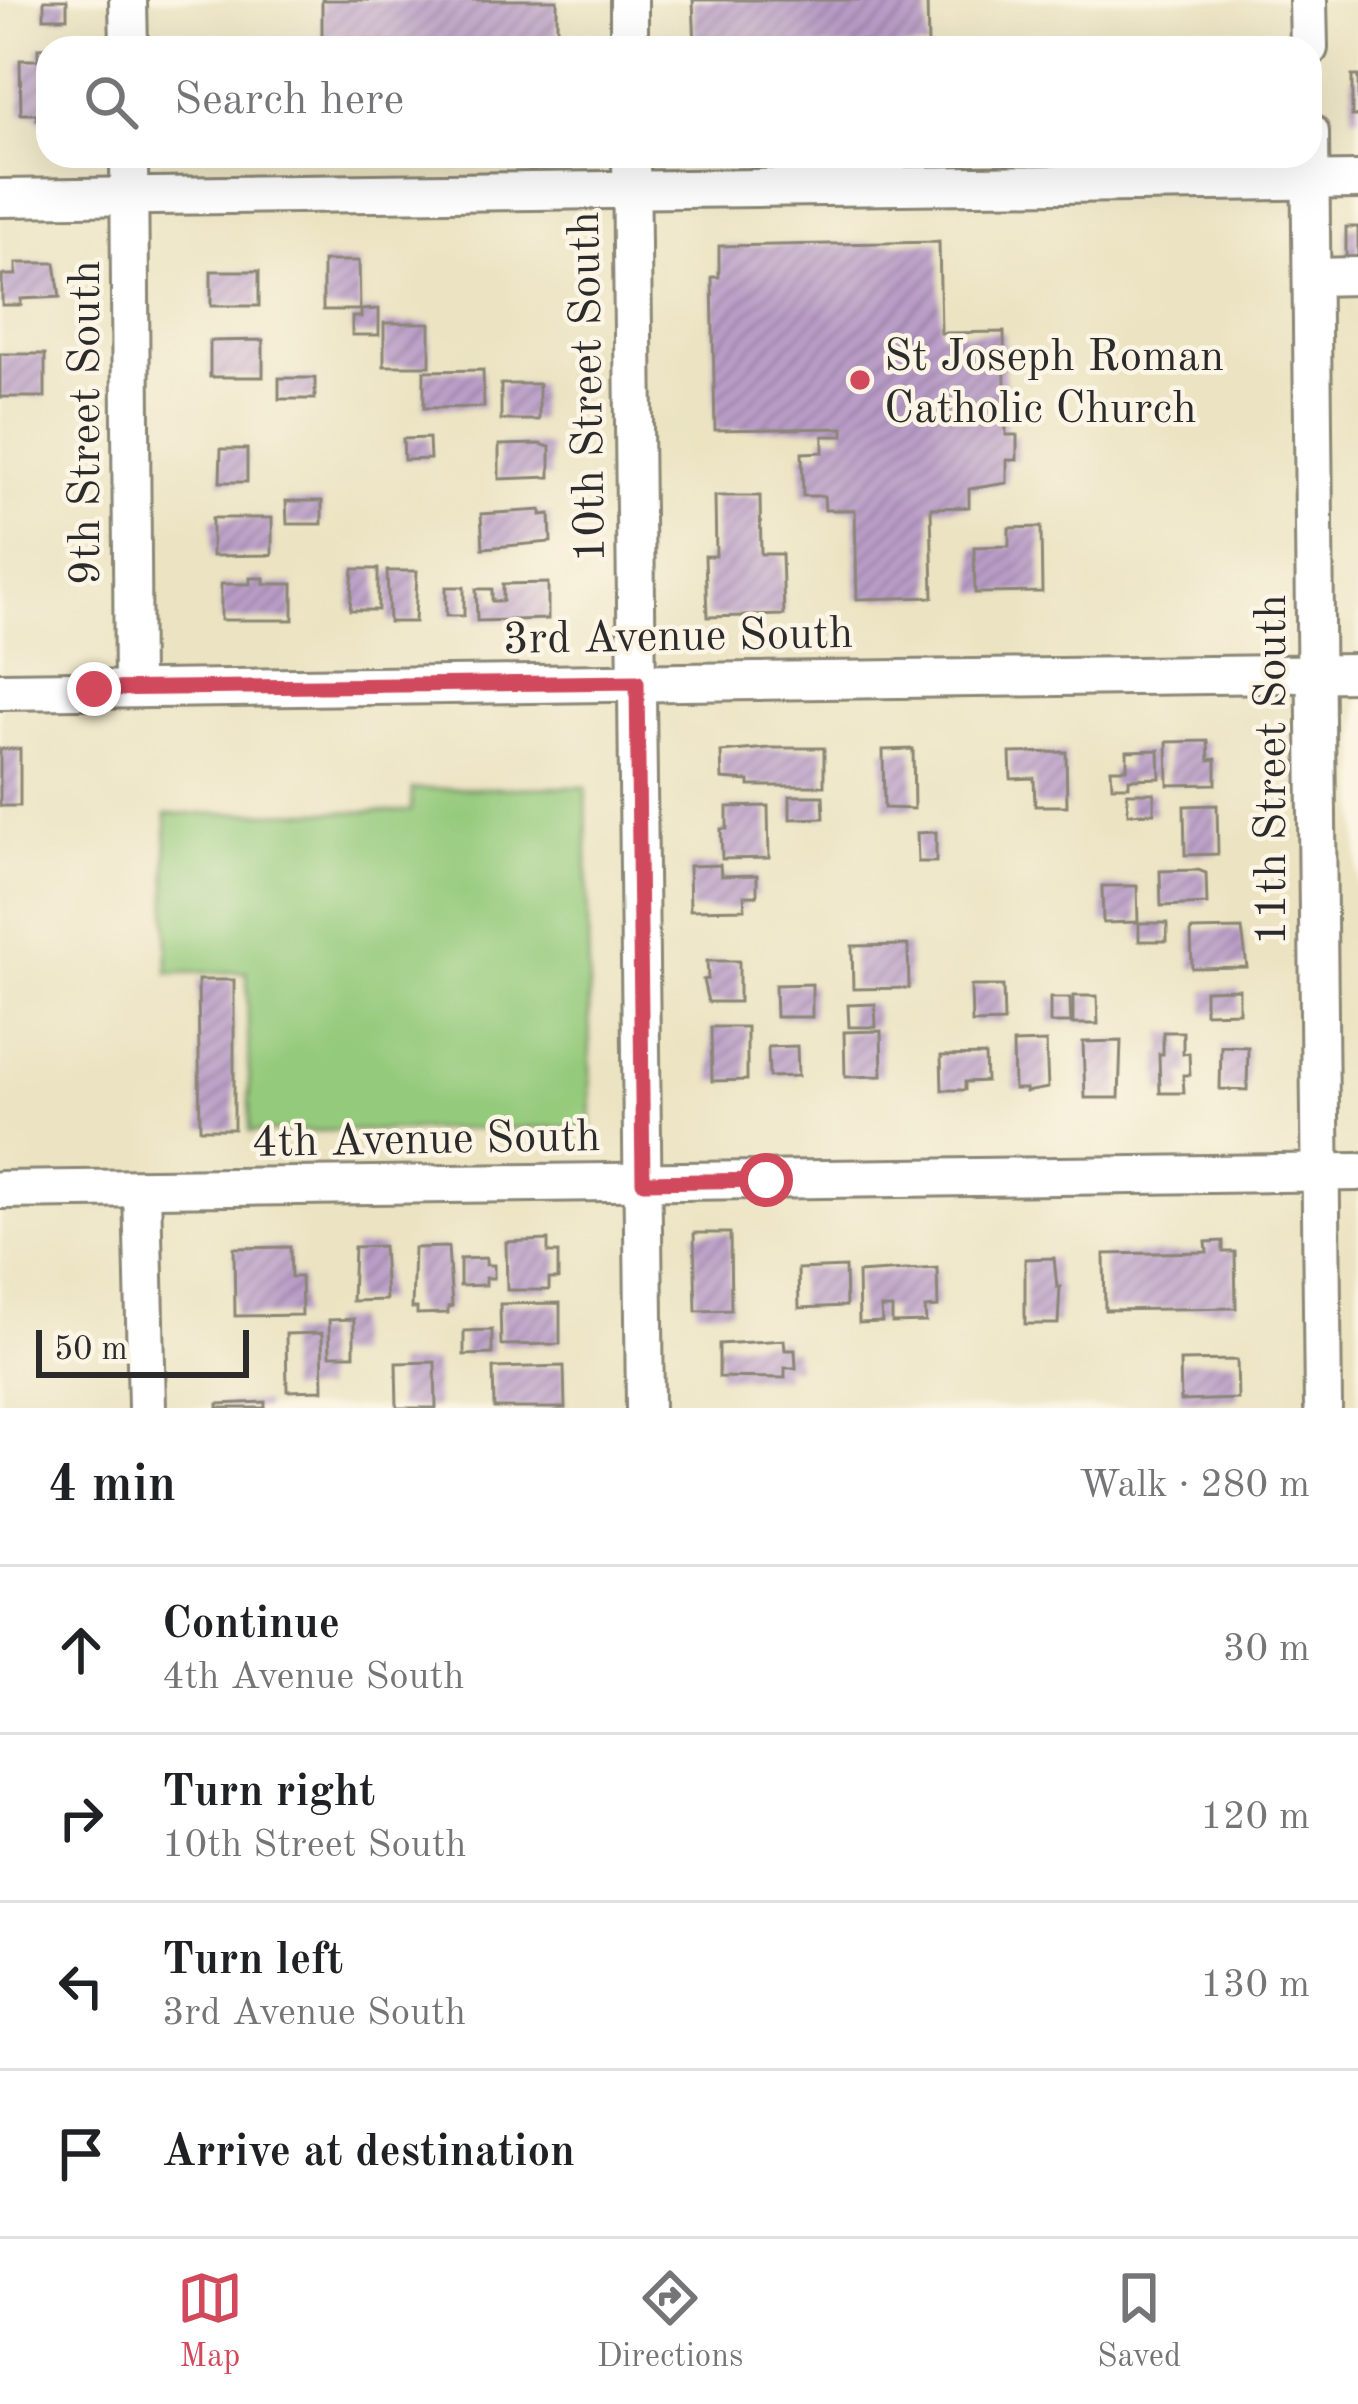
<!DOCTYPE html>
<meta charset="utf-8">
<style>
body{margin:0;font-family:"Old Standard TT",serif;background:#f2f2f2;color:#202124}
.scale{position:absolute;left:36px;bottom:30px;width:213px;box-sizing:border-box;padding-left:12px;border:6px solid #2b2b2b;border-top:0;font-size:33px;line-height:42px;white-space:nowrap;color:#2b2b2b;-webkit-text-stroke:9px #fcf5e5;paint-order:stroke}
.stop{position:absolute;width:36px;height:36px;margin:-27px;border:9px solid #d1495b;border-radius:50%;background:#fff}
.stop.end{background:#d1495b;border-color:#fff;box-shadow:0 3px 12px #0008}
.list{margin:0;padding:0;list-style:none}
h2{display:flex;justify-content:space-between;align-items:center;height:156px;margin:0;padding:0 48px;font-size:51px}
h2 small{font-size:39px;font-weight:400;color:#757577}
.list li{display:grid;grid-template-columns:78px 1fr auto;gap:36px;align-items:center;box-sizing:border-box;height:168px;padding:0 48px;border-top:3px solid #e0e0e0}
.list b{display:block;font-size:45px;white-space:nowrap}
.list p{margin:0;font-size:39px;white-space:nowrap;color:#757577}
.list em{font-size:39px;font-style:normal;color:#757577}
.icon{flex:none;width:66px;height:66px;fill:none;stroke:currentColor;stroke-width:2;stroke-linecap:round;stroke-linejoin:round}
.map{position:relative;flex:none;width:1358px;height:1408px;overflow:hidden}
.search{position:absolute;background:#fff;box-shadow:0 12px 48px #0002;left:36px;right:36px;top:36px;height:132px;display:flex;align-items:center;gap:30px;box-sizing:border-box;padding:0 42px;border-radius:36px;color:#757577;font-size:45px}
.sheet{height:828px;background:#fff}
nav{display:flex;justify-content:space-around;align-items:center;box-sizing:border-box;height:168px;border-top:3px solid #e0e0e0;background:#fff;font-size:33px;color:#757577}
nav a{display:grid;justify-items:center;gap:6px}
nav .on{color:#d1495b}
.map>svg:first-child{display:block}
</style>
<div class="map">
<svg width="1358" height="1408" viewBox="0 0 1358 1408">
<defs>
<pattern id="building-hatch" width="6" height="6" patternUnits="userSpaceOnUse" patternTransform="scale(3)"><rect width="6" height="6" fill="#b99dc7"/><path d="M-1 1l2-2M0 6l6-6M5 7l2-2" fill="none" stroke="#9780a2"/></pattern>
</defs>
<rect width="100%" height="100%" fill="#fcf5e5"/>
<filter id="ink" filterUnits="userSpaceOnUse"><feTurbulence type="fractalNoise" baseFrequency=".00833" numOctaves="2"/><feDisplacementMap in="SourceGraphic" scale="24" xChannelSelector="R" yChannelSelector="G"/><feConvolveMatrix kernelMatrix="1 2 1 2 8 2 1 2 1" color-interpolation-filters="sRGB"/></filter>
<filter id="wash" filterUnits="userSpaceOnUse"><feTurbulence type="fractalNoise" baseFrequency=".004" numOctaves="4" result="noise"/><feDisplacementMap in="SourceGraphic" scale="48" xChannelSelector="R" yChannelSelector="G"/><feGaussianBlur stdDeviation="2.7" result="paint"/><feColorMatrix in="noise" values="0 0 0 0 0 0 0 0 0 0 0 0 0 0 0 0 0 1.4 0 .05"/><feComposite in="paint" operator="in"/></filter>
<g filter="url(#wash)">
<rect width="100%" height="100%" fill="#ebe3c1"/>
<path fill="#94ca7c" stroke="#607a54" stroke-width="3" d="M 586,787 L 591,1127 L 250,1132 L 247,972 L 168,973 L 166,814 L 411,811 L 412,789 Z"/>
<g id="blocks">
<g fill="url(#building-hatch)">
<rect x="44" y="0" width="23" height="18"/>
<rect x="322" y="0" width="235" height="48"/>
<path d="M 693,0 L 927,0 L 928,48 L 695,48 Z"/>
<path d="M 48,47 L 48,120 L 37,120 L 36,114 L 21,114 L 20,60 L 38,60 L 38,48 Z"/>
<rect x="1352" y="76" width="6" height="40"/>
<path d="M 1346,227 L 1358,227 L 1358,257 L 1346,258 Z"/>
<path d="M 939,242 L 941,333 L 1004,332 L 1006,435 L 1017,435 L 1017,460 L 1007,460 L 1007,483 L 969,489 L 969,507 L 931,508 L 933,597 L 857,599 L 855,510 L 825,510 L 824,496 L 803,496 L 802,453 L 823,452 L 823,436 L 843,436 L 843,428 L 715,430 L 712,277 L 719,277 L 719,246 Z"/>
<path d="M 323,261 L 359,261 L 360,310 L 323,310 Z"/>
<path d="M 16,263 L 55,263 L 60,297 L 21,299 L 21,305 L 2,305 L 2,275 L 16,275 Z"/>
<rect x="211" y="271" width="48" height="35"/>
<path d="M 379,309 L 379,335 L 352,335 L 352,317 L 361,317 L 361,310 Z"/>
<rect x="384" y="323" width="46" height="43"/>
<path d="M 263,340 L 263,377 L 210,377 L 210,341 Z"/>
<rect x="0" y="354" width="45" height="43"/>
<path d="M 483,370 L 484,407 L 424,408 L 424,371 Z"/>
<rect x="279" y="378" width="36" height="21"/>
<rect x="501" y="384" width="38" height="36"/>
<path d="M 429,438 L 430,459 L 404,460 L 403,439 Z"/>
<path d="M 540,444 L 550,447 L 550,477 L 499,479 L 499,445 Z"/>
<path d="M 221,449 L 247,449 L 247,482 L 220,482 Z"/>
<path d="M 715,496 L 760,496 L 761,554 L 782,554 L 784,615 L 707,617 L 705,556 L 716,556 Z"/>
<path d="M 286,501 L 322,501 L 322,524 L 287,524 Z"/>
<path d="M 541,510 L 541,515 L 550,514 L 551,542 L 483,548 L 481,514 Z"/>
<path d="M 212,518 L 272,518 L 272,555 L 212,556 Z"/>
<path d="M 1041,527 L 1042,592 L 975,593 L 974,547 L 1009,546 L 1009,528 Z"/>
<path d="M 353,569 L 378,569 L 378,610 L 350,610 Z"/>
<path d="M 387,571 L 417,571 L 415,622 L 389,622 Z"/>
<path d="M 250,578 L 264,578 L 264,584 L 293,584 L 293,620 L 221,620 L 221,584 L 250,584 Z"/>
<path d="M 548,583 L 548,619 L 477,621 L 476,589 L 492,589 L 492,601 L 503,601 L 503,584 Z"/>
<rect x="446" y="587" width="18" height="29"/>
<path d="M 1208,741 L 1209,760 L 1216,759 L 1216,784 L 1168,785 L 1167,742 Z"/>
<path d="M 769,748 L 824,748 L 824,786 L 749,786 L 749,781 L 722,779 L 721,752 Z"/>
<rect x="0" y="749" width="20" height="57"/>
<path d="M 913,749 L 914,809 L 884,808 L 883,750 Z"/>
<path d="M 1159,750 L 1160,778 L 1129,779 L 1129,786 L 1112,786 L 1111,769 L 1127,769 L 1127,751 Z"/>
<path d="M 1066,752 L 1067,806 L 1035,806 L 1034,778 L 1011,779 L 1010,753 Z"/>
<path d="M 1127,793 L 1154,793 L 1154,813 L 1128,814 Z"/>
<path d="M 790,796 L 823,796 L 824,818 L 790,819 Z"/>
<path d="M 1217,805 L 1218,854 L 1185,855 L 1184,806 Z"/>
<path d="M 768,806 L 769,858 L 722,859 L 721,829 L 727,829 L 727,807 Z"/>
<path d="M 936,832 L 936,862 L 918,862 L 917,833 Z"/>
<path d="M 720,865 L 721,876 L 757,875 L 757,896 L 744,896 L 745,909 L 690,910 L 689,866 Z"/>
<path d="M 1198,870 L 1206,873 L 1207,904 L 1161,906 L 1160,871 Z"/>
<path d="M 1102,886 L 1137,886 L 1138,922 L 1103,923 Z"/>
<rect x="1139" y="923" width="28" height="18"/>
<path d="M 1242,929 L 1247,967 L 1192,968 L 1191,930 Z"/>
<path d="M 908,945 L 909,988 L 853,989 L 852,946 Z"/>
<path d="M 707,961 L 739,961 L 739,1002 L 708,1002 L 703,980 L 708,979 Z"/>
<path d="M 198,980 L 234,980 L 234,1129 L 200,1129 Z"/>
<path d="M 812,984 L 812,1017 L 776,1017 L 775,985 Z"/>
<path d="M 971,986 L 1003,986 L 1004,1022 L 972,1023 Z"/>
<path d="M 1239,989 L 1239,1012 L 1205,1013 L 1205,990 Z"/>
<path d="M 1073,996 L 1097,996 L 1098,1024 L 1073,1024 Z"/>
<path d="M 1050,998 L 1070,998 L 1071,1023 L 1050,1023 Z"/>
<path d="M 875,1004 L 876,1027 L 849,1027 L 848,1005 Z"/>
<path d="M 711,1027 L 747,1027 L 747,1080 L 712,1081 Z"/>
<path d="M 881,1031 L 882,1076 L 845,1077 L 844,1032 Z"/>
<path d="M 1163,1032 L 1183,1032 L 1183,1054 L 1189,1053 L 1190,1075 L 1183,1075 L 1184,1093 L 1160,1093 L 1159,1054 L 1163,1054 Z"/>
<path d="M 1121,1041 L 1119,1098 L 1085,1098 L 1083,1042 Z"/>
<path d="M 1046,1042 L 1048,1088 L 1026,1092 L 1026,1089 L 1014,1089 L 1013,1043 Z"/>
<path d="M 797,1046 L 798,1076 L 769,1077 L 768,1047 Z"/>
<path d="M 1221,1046 L 1248,1047 L 1247,1090 L 1220,1089 Z"/>
<path d="M 985,1055 L 986,1081 L 965,1082 L 965,1090 L 942,1090 L 941,1056 Z"/>
<path d="M 694,1233 L 730,1233 L 731,1310 L 696,1311 Z"/>
<path d="M 548,1240 L 548,1253 L 558,1253 L 558,1279 L 549,1279 L 549,1290 L 507,1290 L 506,1242 Z"/>
<path d="M 1223,1241 L 1223,1252 L 1235,1252 L 1236,1308 L 1105,1310 L 1104,1254 L 1207,1252 L 1206,1242 Z"/>
<path d="M 383,1246 L 386,1300 L 352,1301 L 354,1247 Z"/>
<path d="M 290,1247 L 291,1277 L 301,1277 L 302,1315 L 235,1316 L 234,1248 Z"/>
<path d="M 448,1247 L 452,1306 L 448,1307 L 448,1313 L 417,1314 L 417,1308 L 412,1308 L 414,1248 Z"/>
<path d="M 486,1258 L 486,1265 L 494,1265 L 494,1278 L 486,1278 L 486,1285 L 460,1286 L 460,1259 Z"/>
<path d="M 1054,1258 L 1057,1287 L 1060,1287 L 1058,1324 L 1025,1324 L 1025,1259 Z"/>
<path d="M 845,1267 L 846,1306 L 799,1308 L 798,1269 Z"/>
<path d="M 937,1268 L 938,1307 L 925,1308 L 926,1322 L 892,1323 L 892,1308 L 881,1308 L 882,1322 L 859,1323 L 858,1273 Z"/>
<path d="M 560,1303 L 560,1344 L 501,1345 L 500,1304 Z"/>
<path d="M 354,1319 L 354,1355 L 330,1355 L 329,1320 Z"/>
<path d="M 492,1330 L 492,1354 L 464,1355 L 464,1331 Z"/>
<path d="M 322,1333 L 323,1390 L 287,1391 L 286,1334 Z"/>
<path d="M 784,1340 L 785,1350 L 795,1350 L 796,1368 L 785,1368 L 785,1378 L 719,1377 L 719,1344 Z"/>
<path d="M 1237,1360 L 1238,1399 L 1181,1401 L 1180,1361 Z"/>
<path d="M 435,1362 L 436,1408 L 397,1408 L 396,1363 Z"/>
<path d="M 564,1366 L 565,1408 L 494,1408 L 493,1368 Z"/>
<path d="M 265,1402 L 265,1408 L 218,1408 L 218,1404 Z"/>
</g>
</g>
</g>
<g filter="url(#ink)">
<use href="#blocks" fill-opacity="0" stroke="#8b8776" stroke-width="3"/>
<g fill="none" stroke-linecap="round" stroke-linejoin="round">
<g stroke="#8b8776" stroke-width="42">
<g id="minor">
<path d="M 128,0 L 129,48"/>
<path d="M 629,0 L 629,48"/>
<path d="M 1308,0 L 1309,48"/>
<path d="M 1310,132 L 1323,1408"/>
<path d="M 129,156 L 133,689"/>
<path d="M 631,156 L 645,1408"/>
<path d="M 0,198 L 1358,180"/>
<path d="M 1312,277 L 1358,276"/>
<path d="M 0,691 L 1358,673"/>
<path d="M 142,1189 L 147,1408"/>
<path d="M 0,1190 L 1358,1172"/>
</g>
</g>
<use href="#minor" stroke="#fff" stroke-width="36"/>
</g>
</g>
<g fill="none" stroke-linecap="round" stroke-linejoin="round" filter="url(#ink)">
<path stroke="#d1495b" stroke-width="15" d="M 94,689 L 637,682 L 643,1182 L 766,1180"/>
</g>
<circle fill="#d1495b" stroke="#fcf5e5" stroke-width="4.5" cx="860" cy="380" r="12"/>
<g text-anchor="middle" stroke-width="9" stroke-linejoin="round" paint-order="stroke">
<g font-size="45" fill="#2b2b2b" stroke="#fcf5e5" text-anchor="start">
<text x="884" y="370">St Joseph Roman<tspan x="884" dy="52">Catholic Church</tspan></text>
</g>
<g font-size="45" fill="#2b2b2b" stroke="#fcf5e5">
<text transform="translate(585 387) rotate(-91)" y="16">10th Street South</text>
<text transform="translate(83 423) rotate(-90)" y="16">9th Street South</text>
<text transform="translate(678 634) rotate(-1)" y="16">3rd Avenue South</text>
<text transform="translate(1269 770) rotate(-90)" y="16">11th Street South</text>
<text transform="translate(426 1137) rotate(-1)" y="16">4th Avenue South</text>
</g>
</g>
</svg>
<div class="scale">50 m</div>
<div class="stop" style="left:766px;top:1180px"></div>
<div class="stop end" style="left:94px;top:689px"></div>
<div class="search"><svg class="icon" aria-label="search" viewBox="0 0 24 24"><circle cx="10" cy="10" r="6"/><path d="M15 15l6 6"/></svg>Search here</div>
</div>
<section class="sheet">
<h2>4 min<small>Walk · 280 m</small></h2>
<ul class="list">
<li><svg class="icon" aria-label="ahead" viewBox="0 0 24 24"><path d="M12 20V5M6 11l6-6 6 6"/></svg><div><b>Continue</b><p>4th Avenue South</p></div><em>30 m</em></li>
<li><svg class="icon" aria-label="right" viewBox="0 0 24 24"><path d="M7 20v-9h11M14 6l5 5-5 5"/></svg><div><b>Turn right</b><p>10th Street South</p></div><em>120 m</em></li>
<li><svg class="icon" aria-label="left" viewBox="0 0 24 24"><path d="M17 20v-9H6M10 6l-5 5 5 5"/></svg><div><b>Turn left</b><p>3rd Avenue South</p></div><em>130 m</em></li>
<li><svg class="icon" aria-label="arrive" viewBox="0 0 24 24"><path d="M6 21V4h12l-3 4 3 4H6"/></svg><div><b>Arrive at destination</b></div></li>
</ul>
</section>
<nav>
<a class="on"><svg class="icon" aria-label="map" viewBox="0 0 24 24"><path d="M3 6l6-2 6 2 6-2v14l-6 2-6-2-6 2zM9 4v14M15 6v14"/></svg>Map</a>
<a><svg class="icon" aria-label="directions" viewBox="0 0 24 24"><path d="M12 3l9 9-9 9-9-9zM9 14v-3h6M13 9l2 2-2 2"/></svg>Directions</a>
<a><svg class="icon" aria-label="saved" viewBox="0 0 24 24"><path d="M7 4h10v16l-5-4-5 4z"/></svg>Saved</a>
</nav>
